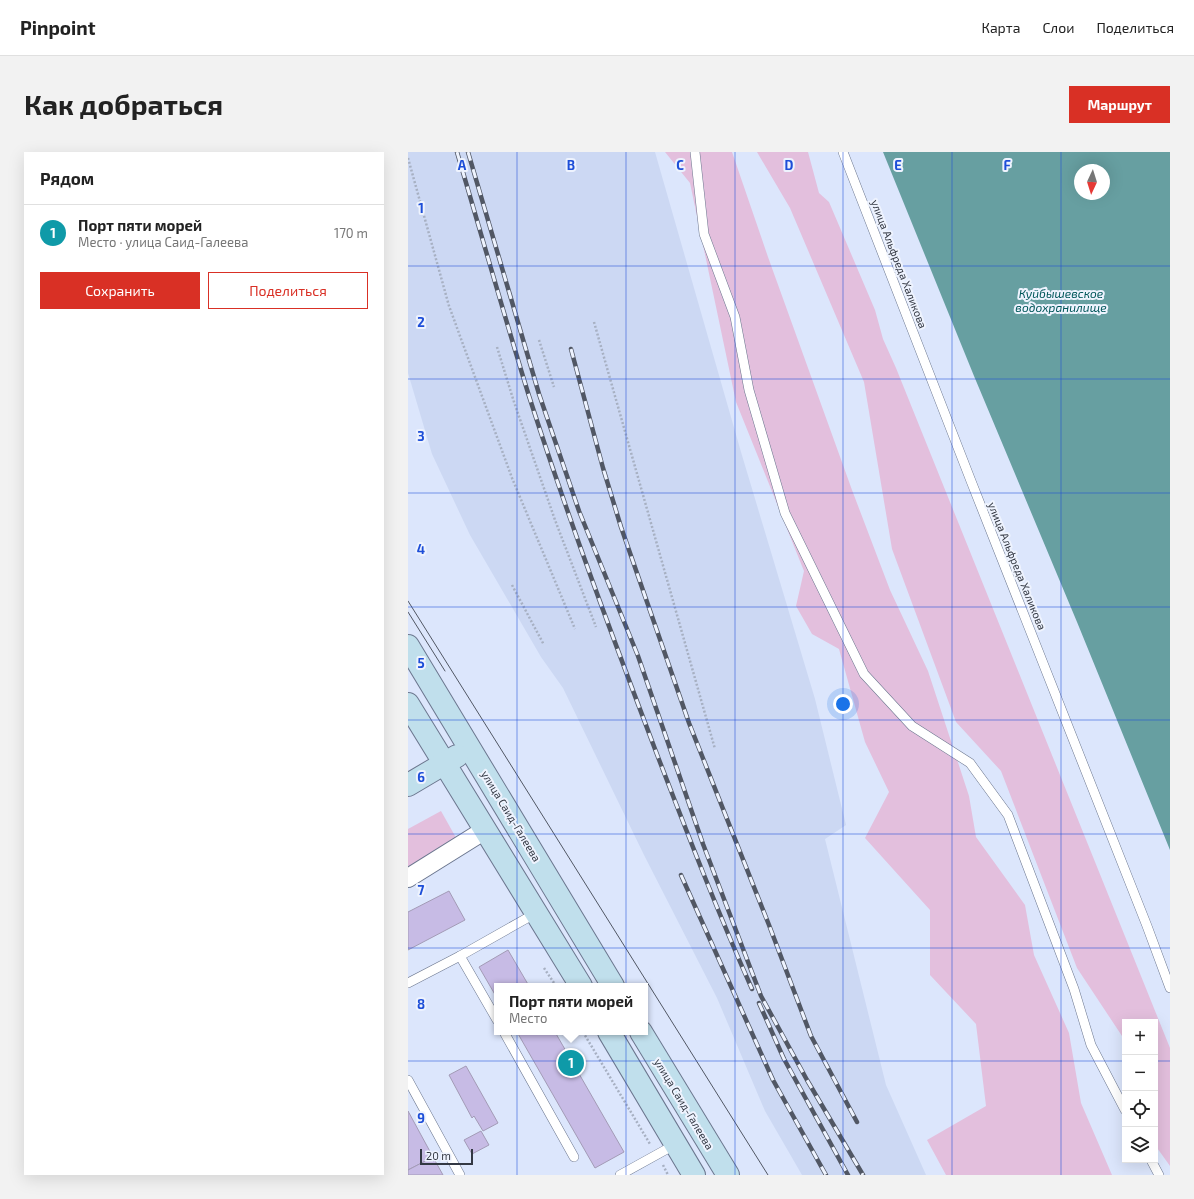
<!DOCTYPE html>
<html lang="ru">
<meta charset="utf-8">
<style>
body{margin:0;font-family:"Exo 2",sans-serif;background:#f2f2f2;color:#222}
.controls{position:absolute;right:12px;bottom:12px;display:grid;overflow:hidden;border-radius:0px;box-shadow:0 4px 16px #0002}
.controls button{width:36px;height:36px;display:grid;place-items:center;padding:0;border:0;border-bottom:1px solid #e0e0e0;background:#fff;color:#222;font:20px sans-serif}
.compass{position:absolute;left:666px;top:12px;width:36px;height:36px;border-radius:50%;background:#fff;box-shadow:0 4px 16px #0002;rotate:184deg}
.scale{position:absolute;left:12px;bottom:10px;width:53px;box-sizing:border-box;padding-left:4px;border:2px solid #333843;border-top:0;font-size:11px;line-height:14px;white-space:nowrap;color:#333843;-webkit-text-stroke:3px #eef3fe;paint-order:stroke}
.you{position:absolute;left:435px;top:552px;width:14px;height:14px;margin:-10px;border:3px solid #fff;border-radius:50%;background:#1a73e8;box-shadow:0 0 0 6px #1a73e833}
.badge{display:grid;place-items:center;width:26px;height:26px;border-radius:50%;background:#d93025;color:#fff;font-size:13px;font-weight:700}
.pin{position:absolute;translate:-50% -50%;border:2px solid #fff;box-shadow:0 1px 4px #0006}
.popup{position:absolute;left:86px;top:831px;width:154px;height:52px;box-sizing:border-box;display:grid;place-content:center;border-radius:0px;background:#fff;filter:drop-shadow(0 1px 3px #0005);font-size:13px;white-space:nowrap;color:#767676}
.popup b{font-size:15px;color:#222}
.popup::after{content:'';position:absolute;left:50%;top:100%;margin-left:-8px;border:8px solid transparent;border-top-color:#fff}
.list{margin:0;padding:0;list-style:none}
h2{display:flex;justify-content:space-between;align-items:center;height:52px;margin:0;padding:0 16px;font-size:17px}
h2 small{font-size:13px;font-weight:400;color:#767676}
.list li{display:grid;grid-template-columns:26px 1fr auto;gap:12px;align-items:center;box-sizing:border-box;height:56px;padding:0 16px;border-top:1px solid #e0e0e0}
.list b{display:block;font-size:15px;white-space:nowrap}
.list p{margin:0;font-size:13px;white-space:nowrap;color:#767676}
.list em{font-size:13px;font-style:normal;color:#767676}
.actions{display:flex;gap:8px;padding:12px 16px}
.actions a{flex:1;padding:9px 0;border:1px solid #d93025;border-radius:0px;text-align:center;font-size:14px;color:#d93025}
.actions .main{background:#d93025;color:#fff}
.icon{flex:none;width:22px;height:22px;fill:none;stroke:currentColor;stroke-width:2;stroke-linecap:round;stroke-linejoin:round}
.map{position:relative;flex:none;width:762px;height:1023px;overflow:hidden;border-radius:0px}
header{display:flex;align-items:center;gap:24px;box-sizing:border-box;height:56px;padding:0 20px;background:#fff;border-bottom:1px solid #e0e0e0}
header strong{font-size:19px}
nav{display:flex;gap:22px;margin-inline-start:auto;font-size:14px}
.intro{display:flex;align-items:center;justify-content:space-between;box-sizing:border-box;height:96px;padding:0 24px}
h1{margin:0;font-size:28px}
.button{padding:10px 18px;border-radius:0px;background:#d93025;color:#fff;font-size:14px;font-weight:700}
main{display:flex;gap:24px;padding:0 24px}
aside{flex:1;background:#fff;border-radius:0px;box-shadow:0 4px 16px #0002}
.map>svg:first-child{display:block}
</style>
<header>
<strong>Pinpoint</strong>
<nav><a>Карта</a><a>Слои</a><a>Поделиться</a></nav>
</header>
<div class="intro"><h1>Как добраться</h1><a class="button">Маршрут</a></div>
<main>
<aside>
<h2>Рядом<small></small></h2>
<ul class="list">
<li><span class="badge" style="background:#0f9aa8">1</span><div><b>Порт пяти морей</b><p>Место · улица Саид-Галеева</p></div><em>170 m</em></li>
</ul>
<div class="actions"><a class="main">Сохранить</a><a>Поделиться</a></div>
</aside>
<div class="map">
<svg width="762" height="1023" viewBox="0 0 762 1023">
<rect width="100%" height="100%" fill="#dce6fc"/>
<path fill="#ccd8f3" d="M 0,0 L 247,0 L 333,300 L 407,547 L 438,673 L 417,687 L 478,933 L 518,1023 L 394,1023 L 357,959 L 309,846 L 236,703 L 155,536 L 133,505 L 62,383 L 24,302 L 0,221 Z"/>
<g fill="#e3bfdd">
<path d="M 257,0 L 324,0 L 360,105 L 444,338 L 482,438 L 520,519 L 561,644 L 568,685 L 617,753 L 626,803 L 661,881 L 673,951 L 704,1023 L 538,1023 L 519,988 L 578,954 L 568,872 L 522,823 L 522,758 L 457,686 L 481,640 L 457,590 L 431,497 L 404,482 L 388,454 L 396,419 L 328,250 L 282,31 Z"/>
<path d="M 349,0 L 400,0 L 411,41 L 421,50 L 467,158 L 475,187 L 488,216 L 762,896 L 762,1014 L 747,993 L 747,870 L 717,870 L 717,896 L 714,884 L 669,816 L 593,619 L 548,570 L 484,397 L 456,230 L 382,56 Z"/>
<path d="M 33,659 L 51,691 L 0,720 L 0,677 Z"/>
</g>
<path fill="#679fa1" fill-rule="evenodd" d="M 475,0 L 762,0 L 762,698 L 669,470 L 566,224 ZM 672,18 L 696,18 L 696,42 L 672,42 Z"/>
<g fill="#c7bbe5" stroke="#a39bb6">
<path d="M 41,739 L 57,768 L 0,798 L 0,760 Z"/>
<path d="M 100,798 L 121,834 L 89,834 L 89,846 L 71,815 Z"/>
<path d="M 109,880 L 147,880 L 216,1000 L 187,1016 Z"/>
<path d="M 58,914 L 90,971 L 75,979 L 66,964 L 64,966 L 41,923 Z"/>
<path d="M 0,959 L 25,1005 L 0,1018 Z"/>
<path d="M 73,979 L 81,993 L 64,1002 L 56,988 Z"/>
<path d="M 25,1005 L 35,1023 L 0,1023 L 0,1018 Z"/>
</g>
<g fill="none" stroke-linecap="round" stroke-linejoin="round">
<g stroke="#6c778f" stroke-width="10">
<g id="lane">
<path d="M 287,0 L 296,82 L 327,165 L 341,238 L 377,361 L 456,522 L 504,574 L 562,611 L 600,663 L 666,837 L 683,893 L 717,958"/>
<path d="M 435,0 L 563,329 L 739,774 L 762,836"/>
<path d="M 52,804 L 89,868"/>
<path d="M 0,831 L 52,804 L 128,761"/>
<path d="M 96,880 L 166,1005"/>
<path d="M 0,928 L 52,1023"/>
<path d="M 743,1008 L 751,1023"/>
<path d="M 212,1023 L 268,992"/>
</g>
</g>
<g stroke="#6c778f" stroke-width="20">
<path id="street" d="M 0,726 L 77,678"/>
</g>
<g stroke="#6c778f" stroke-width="24">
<g id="secondary">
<path d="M 0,494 L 205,834"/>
<path d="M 0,552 L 173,834"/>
<path d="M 0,633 L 49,604"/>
<path d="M 201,880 L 286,1023"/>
<path d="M 233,880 L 320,1023"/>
</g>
</g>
<g stroke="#a7b0c2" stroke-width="2.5" stroke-dasharray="2 2" stroke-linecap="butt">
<path d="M 0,6 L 41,154 L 104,326 L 167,477"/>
<path d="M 186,170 L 307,597"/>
<path d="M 131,188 L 146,235"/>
<path d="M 89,195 L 106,250 L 147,368 L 188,475"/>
<path d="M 104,433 L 136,493"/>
<path d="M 136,816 L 148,834"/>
<path d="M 175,880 L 242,992"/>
<path d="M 255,1013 L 260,1023"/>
</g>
<use href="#lane" stroke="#fff" stroke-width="9"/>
<use href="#street" stroke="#fff" stroke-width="18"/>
<use href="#secondary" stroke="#c0dfec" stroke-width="22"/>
<g stroke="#515764" stroke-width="1">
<path d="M 0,449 L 360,1023"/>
<path d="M 0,460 L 37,519"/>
</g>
<g stroke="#515764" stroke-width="4.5">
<g id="rail">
<path d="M 49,0 C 73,81 96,163 121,244 C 160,366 205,486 250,605 C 280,683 310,761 344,837"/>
<path d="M 60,0 L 131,242 L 171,359 L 230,504 L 295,692 L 353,844 L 399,928 L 455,1023"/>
<path d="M 163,197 L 195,316 L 213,375 L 281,571 L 361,773 L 403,884 L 449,970"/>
<path d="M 273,723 L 365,928 L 418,1023"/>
<path d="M 351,851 L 376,907 L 440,1023"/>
</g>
</g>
<use href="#rail" stroke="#eef3fe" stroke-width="3" stroke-dasharray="9" stroke-linecap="butt"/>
</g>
<path fill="none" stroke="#1d4ed8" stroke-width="1" stroke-opacity="0.55" d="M 109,0 L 109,1023M 218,0 L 218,1023M 327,0 L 327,1023M 435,0 L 435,1023M 544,0 L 544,1023M 653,0 L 653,1023M 0,114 L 762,114M 0,227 L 762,227M 0,341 L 762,341M 0,455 L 762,455M 0,568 L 762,568M 0,682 L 762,682M 0,796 L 762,796M 0,909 L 717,909M 747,909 L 762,909"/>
<g text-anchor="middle" stroke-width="4" stroke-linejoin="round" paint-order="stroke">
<g font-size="11" fill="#333843" stroke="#eef3fe">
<text transform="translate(491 112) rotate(69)" y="4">улица Альфреда Халикова</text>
<text transform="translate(609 414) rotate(68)" y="4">улица Альфреда Халикова</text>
<text transform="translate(103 664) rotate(59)" y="4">улица Саид-Галеева</text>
<text transform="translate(276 952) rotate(59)" y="4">улица Саид-Галеева</text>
</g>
<g font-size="12" font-style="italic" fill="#00575a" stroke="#eef3fe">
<text x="653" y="146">Куйбышевское<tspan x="653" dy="14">водохранилище</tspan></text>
</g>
</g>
<g font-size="13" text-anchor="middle" font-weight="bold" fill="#1d4ed8" stroke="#eef3fe" stroke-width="4" stroke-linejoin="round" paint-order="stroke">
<text x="54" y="18">A</text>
<text x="163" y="18">B</text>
<text x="272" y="18">C</text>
<text x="381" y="18">D</text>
<text x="490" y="18">E</text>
<text x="599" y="18">F</text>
<text x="13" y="61">1</text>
<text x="13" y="175">2</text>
<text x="13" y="289">3</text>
<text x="13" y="402">4</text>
<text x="13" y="516">5</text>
<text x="13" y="630">6</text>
<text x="13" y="743">7</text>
<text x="13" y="857">8</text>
<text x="13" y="971">9</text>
</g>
</svg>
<div class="controls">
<button>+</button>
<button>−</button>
<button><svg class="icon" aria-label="locate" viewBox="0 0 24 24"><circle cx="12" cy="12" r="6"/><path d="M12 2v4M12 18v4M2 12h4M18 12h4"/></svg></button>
<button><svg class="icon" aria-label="layers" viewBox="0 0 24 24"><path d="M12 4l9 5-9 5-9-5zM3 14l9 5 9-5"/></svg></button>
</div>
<svg class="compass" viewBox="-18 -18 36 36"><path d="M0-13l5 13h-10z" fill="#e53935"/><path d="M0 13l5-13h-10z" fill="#767676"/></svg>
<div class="scale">20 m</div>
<div class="you"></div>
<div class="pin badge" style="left:163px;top:911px;background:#0f9aa8">1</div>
<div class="popup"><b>Порт пяти морей</b>Место</div>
</div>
</main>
